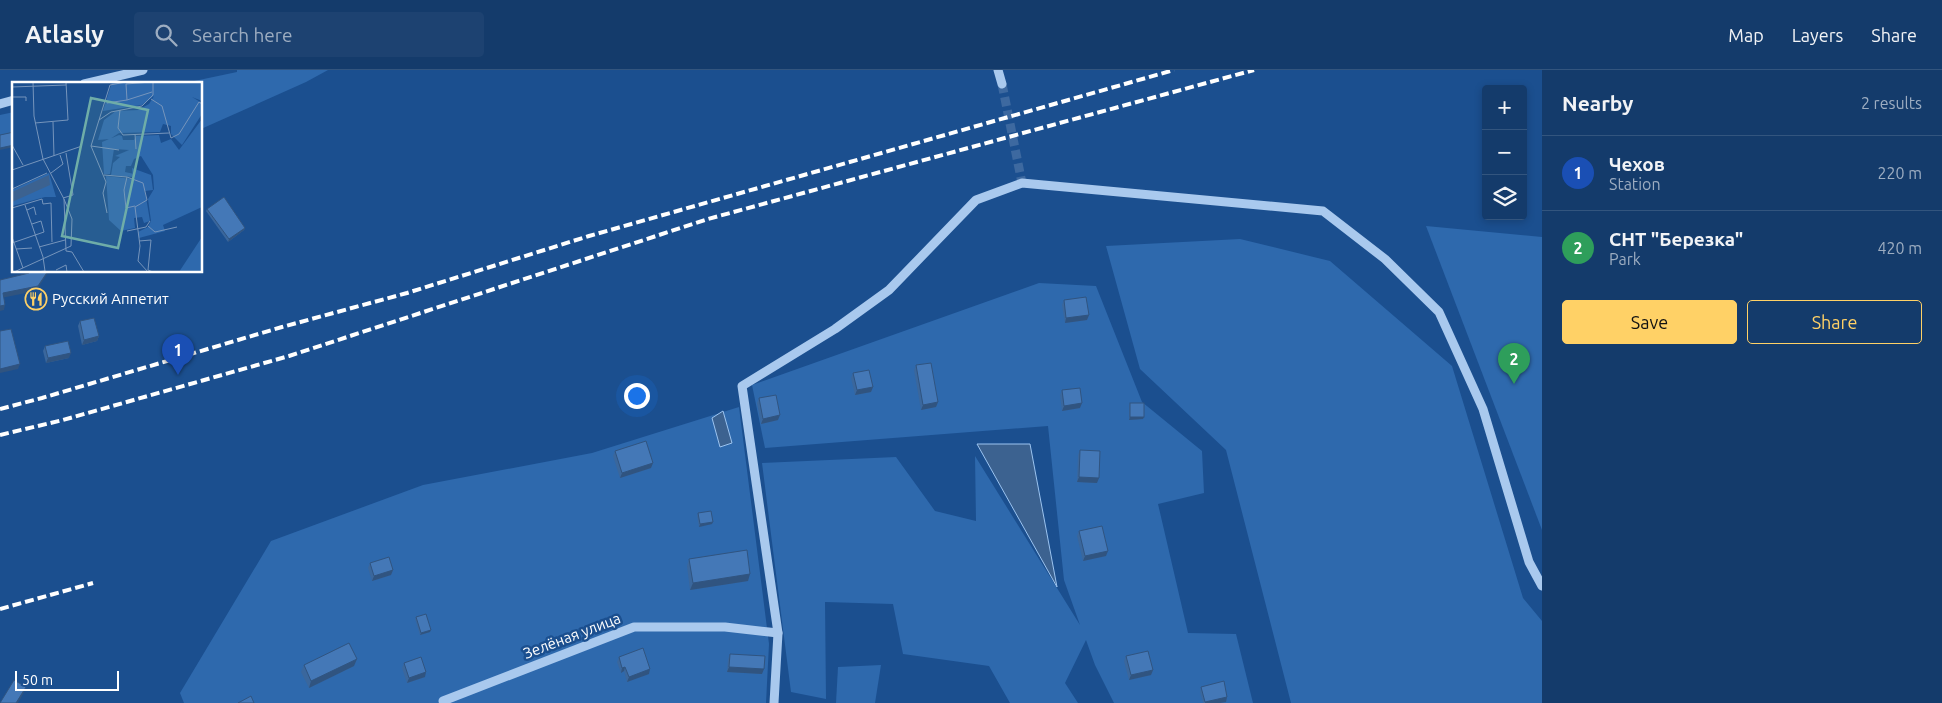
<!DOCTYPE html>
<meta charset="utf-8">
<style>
body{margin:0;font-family:Ubuntu,sans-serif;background:#1d4271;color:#f1f3f6}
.controls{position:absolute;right:15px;top:15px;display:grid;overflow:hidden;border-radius:5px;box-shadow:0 2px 8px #0003}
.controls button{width:45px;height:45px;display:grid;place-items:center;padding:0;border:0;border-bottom:1px solid #33557e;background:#143b6b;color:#f1f3f6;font:25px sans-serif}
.scale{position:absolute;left:15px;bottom:12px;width:104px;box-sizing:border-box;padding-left:5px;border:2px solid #fff;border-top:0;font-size:14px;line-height:18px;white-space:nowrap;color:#fff;-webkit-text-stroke:4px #1b4f8f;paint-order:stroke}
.you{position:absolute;left:636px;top:325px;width:18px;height:18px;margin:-12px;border:4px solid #fff;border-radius:50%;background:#1a73e8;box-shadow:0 0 0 8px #1a73e833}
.badge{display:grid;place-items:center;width:32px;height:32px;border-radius:50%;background:#ffd166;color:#fff;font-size:16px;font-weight:700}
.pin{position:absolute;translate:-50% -41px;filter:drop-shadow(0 1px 2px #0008)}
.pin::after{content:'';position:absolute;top:26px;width:18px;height:15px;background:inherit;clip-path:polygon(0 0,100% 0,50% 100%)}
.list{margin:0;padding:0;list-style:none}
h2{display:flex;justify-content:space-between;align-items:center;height:65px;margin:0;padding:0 20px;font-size:21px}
h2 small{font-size:16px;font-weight:400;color:#9dadc1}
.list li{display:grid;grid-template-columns:32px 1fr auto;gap:15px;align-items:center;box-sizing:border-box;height:75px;padding:0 20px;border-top:1px solid #33557e}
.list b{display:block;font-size:19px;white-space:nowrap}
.list p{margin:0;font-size:16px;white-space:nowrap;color:#9dadc1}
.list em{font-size:16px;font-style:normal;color:#9dadc1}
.actions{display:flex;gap:10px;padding:15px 20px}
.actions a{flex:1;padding:11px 0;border:1px solid #ffd166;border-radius:5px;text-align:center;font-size:18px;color:#ffd166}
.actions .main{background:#ffd166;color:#111}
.icon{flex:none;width:28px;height:28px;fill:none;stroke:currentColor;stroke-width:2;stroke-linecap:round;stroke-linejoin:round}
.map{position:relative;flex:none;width:1542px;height:633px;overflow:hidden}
header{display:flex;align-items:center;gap:30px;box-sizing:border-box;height:70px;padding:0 25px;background:#143b6b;border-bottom:1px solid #33557e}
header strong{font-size:24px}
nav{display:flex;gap:28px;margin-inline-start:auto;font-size:18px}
.search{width:350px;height:45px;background:#1d4271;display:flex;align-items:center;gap:12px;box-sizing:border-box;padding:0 18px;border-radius:5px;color:#9dadc1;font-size:19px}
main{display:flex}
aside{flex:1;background:#143b6b}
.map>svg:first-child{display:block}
</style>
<header>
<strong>Atlasly</strong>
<div class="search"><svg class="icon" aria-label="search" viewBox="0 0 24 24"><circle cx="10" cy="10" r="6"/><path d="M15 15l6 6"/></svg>Search here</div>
<nav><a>Map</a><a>Layers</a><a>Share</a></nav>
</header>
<main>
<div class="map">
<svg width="1542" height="633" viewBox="0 0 1542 633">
<rect width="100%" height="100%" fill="#1b4f8f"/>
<g fill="#2e69ad">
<path d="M 237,0 L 328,0 L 306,12 L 201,59 L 201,14 L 180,14 L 237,2 Z"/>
<path d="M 14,42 L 14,62 L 0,65 L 0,45 Z"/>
<path d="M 1426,156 L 1542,167 L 1542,460 Z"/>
<path d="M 1240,169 L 1330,191 L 1452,296 L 1523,528 L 1542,551 L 1542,633 L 1291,633 L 1226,380 L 1140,299 L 1106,176 Z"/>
<path d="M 1039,213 L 1096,216 L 1142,332 L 1202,381 L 1204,423 L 1158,434 L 1188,563 L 1236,564 L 1253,633 L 1114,633 L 1095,595 L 1086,570 L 1065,613 L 1078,633 L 1010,633 L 989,596 L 903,584 L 893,534 L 825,532 L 826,629 L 791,622 L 762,393 L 896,387 L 935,441 L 976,451 L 975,386 L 1080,555 L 1064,510 L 1048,356 L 765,378 L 752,315 Z"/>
<path d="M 739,337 L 769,574 L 766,633 L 184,633 L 180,623 L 271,471 L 423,415 L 592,383 Z"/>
<path d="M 881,595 L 875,633 L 836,633 L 838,597 Z"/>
</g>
<g fill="#3c6290" stroke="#9cc4f0">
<path d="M 723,341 L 732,373 L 720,377 L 712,348 Z"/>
<path d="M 977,374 L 1030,374 L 1057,517 Z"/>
</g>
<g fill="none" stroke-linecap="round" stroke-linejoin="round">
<path stroke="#3d69a0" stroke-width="9" stroke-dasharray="9 4.5" stroke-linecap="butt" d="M 1002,14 L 1022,113"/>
<g stroke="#a9c9ee" stroke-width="9">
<path d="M 998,0 L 1002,14"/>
<path d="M 84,14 L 143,0"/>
<path d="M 0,34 L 14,30"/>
<path d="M 445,633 L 443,631 L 634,557 L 725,557 L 778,563"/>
<path d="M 774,633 L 778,563 L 742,316 L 835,259 L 889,220 L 976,130 L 1022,113 L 1323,141 L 1385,189 L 1439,242 L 1483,339 L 1529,492 L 1542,516"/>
</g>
<g stroke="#fff" stroke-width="4" stroke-dasharray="9 4" stroke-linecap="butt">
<path d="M 0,339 L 42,328 L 282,257 L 407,223 L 589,166 L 1174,0"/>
<path d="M 0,365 L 63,350 L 289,286 L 708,149 L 1254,0"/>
<path d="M 0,539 L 93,513"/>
</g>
</g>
<g fill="#3a679d">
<path d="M 207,139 L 245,158 L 244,160 L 228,172 L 206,141 Z"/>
<path d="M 1064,230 L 1089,245 L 1087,250 L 1065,253 L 1062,235 Z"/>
<path d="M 80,251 L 99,266 L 97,271 L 82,275 L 78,256 Z"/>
<path d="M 45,276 L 69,288 L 46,293 L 43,281 Z"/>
<path d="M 916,295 L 938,332 L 936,337 L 921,340 L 914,300 Z"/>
<path d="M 853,303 L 873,317 L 871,322 L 855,325 L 851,308 Z"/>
<path d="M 1062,320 L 1080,338 L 1062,341 L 1060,325 Z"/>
<path d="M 759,328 L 778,350 L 761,354 L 757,333 Z"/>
<path d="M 1130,333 L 1143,349 L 1129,350 L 1129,336 Z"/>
<path d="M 1080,380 L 1097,413 L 1077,412 L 1078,385 Z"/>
<path d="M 615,381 L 651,398 L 620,408 L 613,386 Z"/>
<path d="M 698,443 L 712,454 L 699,457 L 697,446 Z"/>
<path d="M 1079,461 L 1106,486 L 1083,491 L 1077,466 Z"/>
<path d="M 689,489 L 748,511 L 690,520 L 687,496 Z"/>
<path d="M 370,493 L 393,500 L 391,505 L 372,511 L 368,498 Z"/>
<path d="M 416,547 L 430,562 L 420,565 L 415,549 Z"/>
<path d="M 730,584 L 762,604 L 727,602 L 728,589 Z"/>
<path d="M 1126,586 L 1153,600 L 1151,605 L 1129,610 L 1124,591 Z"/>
<path d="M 619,587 L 649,604 L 627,612 L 624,601 L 621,603 L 617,592 Z"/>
<path d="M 404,593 L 425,607 L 407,613 L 402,598 Z"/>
<path d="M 304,595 L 354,596 L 309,618 L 301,602 Z"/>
<path d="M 1201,617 L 1227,627 L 1226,632 L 1220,633 L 1203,633 L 1200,622 Z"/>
</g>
<g fill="#305480">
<path d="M 14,75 L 14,77 L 0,80 L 0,78 Z"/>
<path d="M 245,158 L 244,160 L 228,172 L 229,169 Z"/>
<path d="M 48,201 L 49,201 L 36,221 L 1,228 L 3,223 Z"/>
<path d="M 5,235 L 4,240 L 0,241 L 0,236 Z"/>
<path d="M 1089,245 L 1087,250 L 1065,253 L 1066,248 Z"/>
<path d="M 99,266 L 97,271 L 82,275 L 84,270 Z"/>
<path d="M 71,283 L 69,288 L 46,293 L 48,288 Z"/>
<path d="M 20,294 L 18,299 L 0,303 L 0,299 Z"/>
<path d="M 873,317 L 871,322 L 855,325 L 857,320 Z"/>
<path d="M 938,332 L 936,337 L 921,340 L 923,335 Z"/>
<path d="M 1082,333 L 1080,338 L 1062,341 L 1064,336 Z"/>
<path d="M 780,345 L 778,350 L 761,354 L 763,349 Z"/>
<path d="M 1130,347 L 1144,347 L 1143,349 L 1129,350 Z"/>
<path d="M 653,393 L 651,398 L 620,408 L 622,403 Z"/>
<path d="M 1079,407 L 1099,408 L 1097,413 L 1077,412 Z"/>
<path d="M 713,452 L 712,454 L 699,457 L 700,454 Z"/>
<path d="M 1108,481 L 1106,486 L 1083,491 L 1085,486 Z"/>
<path d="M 393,500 L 391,505 L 372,511 L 374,506 Z"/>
<path d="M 750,504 L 748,511 L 690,520 L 693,513 Z"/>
<path d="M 431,560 L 430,562 L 420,565 L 421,563 Z"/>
<path d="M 357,589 L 354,596 L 309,618 L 311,611 Z"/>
<path d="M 625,597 L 624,601 L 621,603 L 622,598 Z"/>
<path d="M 729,597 L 764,599 L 762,604 L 727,602 Z"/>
<path d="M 650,599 L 649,604 L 627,612 L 629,607 Z"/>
<path d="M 1153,600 L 1151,605 L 1129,610 L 1131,605 Z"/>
<path d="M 426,602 L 425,607 L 407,613 L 409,608 Z"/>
<path d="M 26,617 L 23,624 L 18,633 L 16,633 Z"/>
<path d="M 1227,627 L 1226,632 L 1220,633 L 1205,633 L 1205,632 Z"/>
</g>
<g fill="#4478b7" stroke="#305480">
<path d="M 14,62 L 14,75 L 0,78 L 0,65 Z"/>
<path d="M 224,127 L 245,158 L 229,169 L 207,139 Z"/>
<path d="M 31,201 L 48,201 L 38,216 L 3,223 L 5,235 L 0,236 L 0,210 L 29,203 Z"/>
<path d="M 1086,227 L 1089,245 L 1066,248 L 1064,230 Z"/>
<path d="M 94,248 L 99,266 L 84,270 L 80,251 Z"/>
<path d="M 11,259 L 20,294 L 0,299 L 0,261 Z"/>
<path d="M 68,271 L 71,283 L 48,288 L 45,276 Z"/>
<path d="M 931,293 L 938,332 L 923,335 L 916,295 Z"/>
<path d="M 869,300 L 873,317 L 857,320 L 853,303 Z"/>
<path d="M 1080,318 L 1082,333 L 1064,336 L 1062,320 Z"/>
<path d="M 776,325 L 780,345 L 763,349 L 759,328 Z"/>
<rect x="1130" y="333" width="14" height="14"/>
<path d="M 646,371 L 653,393 L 622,403 L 615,381 Z"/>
<path d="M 1080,380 L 1100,381 L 1099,408 L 1079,407 Z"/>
<path d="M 711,441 L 713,452 L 700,454 L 698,443 Z"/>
<path d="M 1102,456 L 1108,481 L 1085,486 L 1079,461 Z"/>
<path d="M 747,480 L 750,504 L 693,513 L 689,489 Z"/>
<path d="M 389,487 L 393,500 L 374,506 L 370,493 Z"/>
<path d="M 426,544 L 431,560 L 421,563 L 416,547 Z"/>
<path d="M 349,573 L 357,589 L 311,611 L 304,595 Z"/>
<path d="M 643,578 L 650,599 L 629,607 L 625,597 L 622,598 L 619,587 Z"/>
<path d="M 1148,581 L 1153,600 L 1131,605 L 1126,586 Z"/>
<path d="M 730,584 L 765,586 L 764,599 L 729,597 Z"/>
<path d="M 421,587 L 426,602 L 409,608 L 404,593 Z"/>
<path d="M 14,610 L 26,617 L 16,633 L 0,633 Z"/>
<path d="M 1224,611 L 1227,627 L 1205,632 L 1201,617 Z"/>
<path d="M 251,626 L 254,633 L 238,633 Z"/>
</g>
<defs>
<g id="restaurant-ring" transform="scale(1.125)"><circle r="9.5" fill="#1b4f8f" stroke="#ffd166" stroke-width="1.5"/><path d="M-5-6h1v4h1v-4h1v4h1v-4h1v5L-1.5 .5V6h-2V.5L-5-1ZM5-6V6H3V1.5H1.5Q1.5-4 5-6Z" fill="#ffd166"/></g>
</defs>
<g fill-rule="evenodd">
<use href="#restaurant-ring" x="36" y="229"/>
</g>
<g text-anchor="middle" stroke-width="5" stroke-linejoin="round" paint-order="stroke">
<g font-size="15" fill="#fff" stroke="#1b4f8f" text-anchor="start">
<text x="52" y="234">Русский Аппетит</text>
</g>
<g font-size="15" fill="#fff" stroke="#1b4f8f">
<text transform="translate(572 566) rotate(-21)" y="5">Зелёная улица</text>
</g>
</g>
<g transform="translate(12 12)">
<rect width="190" height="190" fill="#1b4f8f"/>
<path d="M 100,0 L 190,0 L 190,19 L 180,15 L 190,21 L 190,32 L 170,63 L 159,52 L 159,44 L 151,42 L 148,50 L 107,51 L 98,57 L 86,58 L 92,38 L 104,29 L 126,28 L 137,22 L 142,14 L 130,23 L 91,29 ZM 190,37 L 190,125 L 151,143 L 153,149 L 127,156 L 126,150 L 136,145 L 139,139 L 136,117 L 142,107 L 141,93 L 129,74 L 122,77 L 119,84 L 114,84 L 113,90 L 122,92 L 120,95 L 99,93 L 101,81 L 108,75 L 103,74 L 117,68 L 102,67 L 98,92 L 92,92 L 90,60 L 107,53 L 110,54 L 111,58 L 122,58 L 124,54 L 147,53 L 149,61 L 159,57 L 167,68 ZM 120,86 L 139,93 L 141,108 L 133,109 L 138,139 L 132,141 L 130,135 L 122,136 L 123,146 L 109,149 L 97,138 L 94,94 L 121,97 ZM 37,91 L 44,115 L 33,115 L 0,124 L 0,108 ZM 190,155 L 190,190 L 167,190 Z" fill="#2e69ad"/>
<path d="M 37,93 L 38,103 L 0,120 L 0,110 Z" fill="#3c6290"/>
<path fill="none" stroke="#7695bc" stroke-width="1" d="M 21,0 L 22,34 L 31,77 L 52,117 L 54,169M 0,5 L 54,3M 0,15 L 14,15 L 14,19M 139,17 L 150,24 L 159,56 L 167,52 L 187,20 L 190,22M 115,18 L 140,10M 95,21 L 115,18 L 114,2 L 139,0M 108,28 L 106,46 L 111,53 L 157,51M 87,38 L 98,3 L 114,0M 41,40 L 42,74M 23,41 L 56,38 L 54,0M 123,52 L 124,67M 0,63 L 11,83M 79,64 L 107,68M 0,88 L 70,64M 39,91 L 51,82 L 48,73M 92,93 L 115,95 L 131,101 L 135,118 L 123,125 L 128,164 L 126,179 L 136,190M 115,95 L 112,108 L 114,126 L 123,124M 0,107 L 35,91M 51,116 L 61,113 L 54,71M 13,123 L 31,175 L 33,189 L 24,190M 0,126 L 30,117 L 31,122 L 39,121 L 40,160M 15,128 L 22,125 L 24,133M 95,131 L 91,111 L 94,100 L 79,64 L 87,38 L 99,30 L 130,24 L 141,13 L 141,0M 136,144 L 143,150 L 165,145M 115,149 L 134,145 L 138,139M 0,155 L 11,186M 127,159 L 139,158 L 136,188 L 141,190M 0,161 L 32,150 L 29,139 L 20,142M 27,165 L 53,158M 4,167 L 20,166M 54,169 L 60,170 L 72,190M 44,188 L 54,183 L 55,190M 2,190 L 59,164 L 60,137 L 52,117"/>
<path fill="#6fada8" fill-opacity="0.15" stroke="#6fada8" stroke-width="2.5" d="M 79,16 L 136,28 L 106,166 L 50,154 Z"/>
<rect width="190" height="190" fill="none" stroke="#fff" stroke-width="2.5"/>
</g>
</svg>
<div class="controls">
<button>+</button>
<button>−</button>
<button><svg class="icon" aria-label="layers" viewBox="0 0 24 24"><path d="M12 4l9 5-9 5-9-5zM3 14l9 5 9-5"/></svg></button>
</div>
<div class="scale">50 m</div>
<div class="you"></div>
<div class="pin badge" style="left:178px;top:305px;background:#1a4fb4">1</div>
<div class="pin badge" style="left:1514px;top:314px;background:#2e9e5b">2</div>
</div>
<aside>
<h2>Nearby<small>2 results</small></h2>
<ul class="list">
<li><span class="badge" style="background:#1a4fb4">1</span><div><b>Чехов</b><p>Station</p></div><em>220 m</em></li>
<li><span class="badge" style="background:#2e9e5b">2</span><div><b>СНТ &quot;Березка&quot;</b><p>Park</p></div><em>420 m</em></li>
</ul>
<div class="actions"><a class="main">Save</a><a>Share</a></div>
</aside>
</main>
